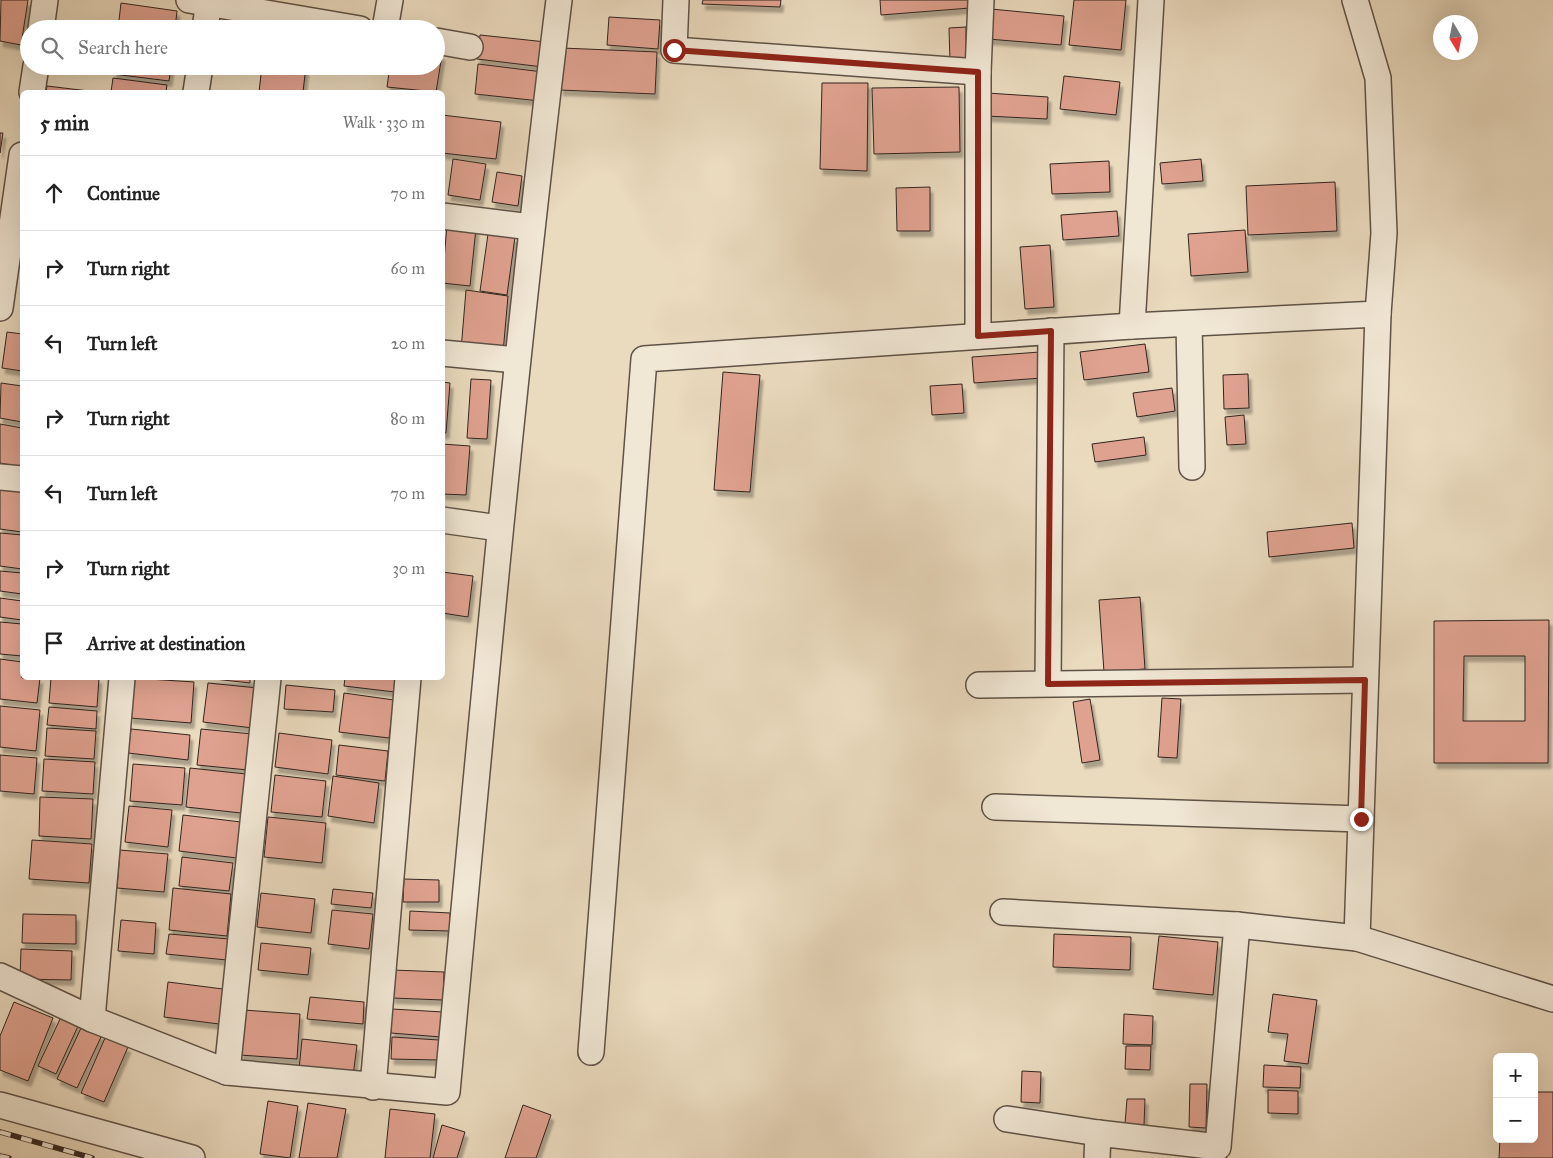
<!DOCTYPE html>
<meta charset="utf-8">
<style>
body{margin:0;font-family:"IM FELL Great Primer",serif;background:#f2f2f2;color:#222}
.controls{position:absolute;right:15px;bottom:15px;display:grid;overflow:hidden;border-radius:8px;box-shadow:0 5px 20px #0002}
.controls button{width:45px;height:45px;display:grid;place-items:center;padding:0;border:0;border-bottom:1px solid #e0e0e0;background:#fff;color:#222;font:25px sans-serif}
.compass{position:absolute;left:1433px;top:15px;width:45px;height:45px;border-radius:50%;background:#fff;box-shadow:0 5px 20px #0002;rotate:170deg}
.stop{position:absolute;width:15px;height:15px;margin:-11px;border:4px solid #8f2418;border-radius:50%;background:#fff}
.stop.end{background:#8f2418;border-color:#fff;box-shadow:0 1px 5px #0008}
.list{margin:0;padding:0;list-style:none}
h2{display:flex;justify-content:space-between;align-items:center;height:65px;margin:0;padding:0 20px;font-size:21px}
h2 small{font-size:16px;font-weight:400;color:#767676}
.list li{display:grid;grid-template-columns:32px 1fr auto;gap:15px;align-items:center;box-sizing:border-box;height:75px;padding:0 20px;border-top:1px solid #e0e0e0}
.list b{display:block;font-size:19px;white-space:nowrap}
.list em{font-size:16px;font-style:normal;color:#767676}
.icon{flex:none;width:28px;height:28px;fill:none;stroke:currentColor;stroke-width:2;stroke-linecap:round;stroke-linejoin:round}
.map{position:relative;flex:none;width:1553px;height:1158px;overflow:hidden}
.search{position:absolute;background:#fff;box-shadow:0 5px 20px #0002;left:20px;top:20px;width:425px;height:55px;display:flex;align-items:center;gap:12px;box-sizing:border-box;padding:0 18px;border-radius:28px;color:#767676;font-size:19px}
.panel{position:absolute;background:#fff;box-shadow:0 5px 20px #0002;left:20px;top:90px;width:425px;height:590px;border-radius:8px}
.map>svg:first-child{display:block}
</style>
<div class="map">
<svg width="1553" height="1158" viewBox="0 0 1553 1158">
<defs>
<filter id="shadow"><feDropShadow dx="3" dy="5.5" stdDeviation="1" flood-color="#0004"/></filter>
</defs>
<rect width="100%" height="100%" fill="#eadabe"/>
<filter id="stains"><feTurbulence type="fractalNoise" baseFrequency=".004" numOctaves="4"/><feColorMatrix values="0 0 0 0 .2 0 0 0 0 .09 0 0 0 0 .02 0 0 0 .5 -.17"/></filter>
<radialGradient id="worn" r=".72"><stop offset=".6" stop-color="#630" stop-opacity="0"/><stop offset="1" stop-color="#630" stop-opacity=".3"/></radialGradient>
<g fill="#e0a290" stroke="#31241f" fill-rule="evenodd" filter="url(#shadow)">
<path d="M 1,0 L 28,0 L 21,45 L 0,41 Z"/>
<path d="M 703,0 L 781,0 L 780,7 L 702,4 Z"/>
<path d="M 880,0 L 969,0 L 970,8 L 881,15 Z"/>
<path d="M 1074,0 L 1126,0 L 1121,50 L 1069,45 Z"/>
<path d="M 121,3 L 177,11 L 175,29 L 118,29 Z"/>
<path d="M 991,9 L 1064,16 L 1061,45 L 988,39 Z"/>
<path d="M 609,17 L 660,20 L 658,49 L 607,45 Z"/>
<path d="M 966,27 L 966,62 L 950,62 L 949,28 Z"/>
<path d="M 480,35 L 546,42 L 543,67 L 477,59 Z"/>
<path d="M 562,48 L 657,52 L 655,94 L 560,90 Z"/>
<path d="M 436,54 L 442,55 L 436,92 L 387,87 L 390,66 L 436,66 Z"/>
<path d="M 478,64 L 543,72 L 540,101 L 475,94 Z"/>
<path d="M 114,66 L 171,66 L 169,81 L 113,74 Z"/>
<path d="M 262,66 L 306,66 L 303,92 L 259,92 Z"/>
<path d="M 1064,76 L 1120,82 L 1116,115 L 1060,109 Z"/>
<path d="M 113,78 L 167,85 L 166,92 L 111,92 Z"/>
<path d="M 822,83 L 868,83 L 867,171 L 820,169 Z"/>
<path d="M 47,86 L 97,92 L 46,92 Z"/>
<path d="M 959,87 L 960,152 L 874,154 L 872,88 Z"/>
<path d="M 987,93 L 1048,97 L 1047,119 L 986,116 Z"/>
<path d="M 442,115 L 501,122 L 496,159 L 442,153 Z"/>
<path d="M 0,133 L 3,133 L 0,153 Z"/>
<path d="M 453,159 L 486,164 L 480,200 L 448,195 Z"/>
<path d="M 1201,159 L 1203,181 L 1162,184 L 1160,163 Z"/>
<path d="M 1109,161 L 1110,192 L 1052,194 L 1050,164 Z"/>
<path d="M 497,172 L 522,176 L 518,206 L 492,202 Z"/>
<path d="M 1335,182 L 1337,231 L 1248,235 L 1246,186 Z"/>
<path d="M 930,187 L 930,231 L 897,231 L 896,188 Z"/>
<path d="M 1117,211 L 1119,236 L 1063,240 L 1061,215 Z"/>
<path d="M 447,225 L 476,228 L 470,286 L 442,283 Z"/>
<path d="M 1245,230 L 1248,272 L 1191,276 L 1188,234 Z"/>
<path d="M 488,234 L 515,237 L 507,295 L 480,291 Z"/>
<path d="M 1050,245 L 1054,307 L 1025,309 L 1020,247 Z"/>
<path d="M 466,290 L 508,296 L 503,353 L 461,350 Z"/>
<path d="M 7,332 L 22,334 L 22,371 L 2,368 Z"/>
<path d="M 1145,344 L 1149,372 L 1084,380 L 1080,352 Z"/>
<path d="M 1040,352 L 1042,378 L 974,383 L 972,357 Z"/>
<path d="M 723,372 L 760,375 L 750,492 L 714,490 Z"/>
<path d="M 1248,374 L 1249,408 L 1224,409 L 1223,375 Z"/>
<path d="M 471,379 L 491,380 L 487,439 L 467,438 Z"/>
<path d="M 442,382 L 450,383 L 446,433 L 442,433 Z"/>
<path d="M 1,383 L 22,386 L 22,422 L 0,418 Z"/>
<path d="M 962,384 L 964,413 L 932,415 L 930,386 Z"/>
<path d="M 1172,388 L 1175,411 L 1137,417 L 1133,393 Z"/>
<path d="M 1244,415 L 1246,444 L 1227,445 L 1225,417 Z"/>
<path d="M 0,424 L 22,428 L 22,467 L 0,463 Z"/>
<path d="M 1144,437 L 1146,455 L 1095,462 L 1092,444 Z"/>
<path d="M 442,444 L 470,446 L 466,495 L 442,494 Z"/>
<path d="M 0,490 L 22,492 L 22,532 L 0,529 Z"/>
<path d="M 1352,523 L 1354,548 L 1269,557 L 1267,532 Z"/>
<path d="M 0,533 L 22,535 L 22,569 L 0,566 Z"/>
<path d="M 0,571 L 22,573 L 22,594 L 0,591 Z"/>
<path d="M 442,572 L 473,576 L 468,617 L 442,613 Z"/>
<path d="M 1140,597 L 1145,669 L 1104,672 L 1099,600 Z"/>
<path d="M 0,598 L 22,601 L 22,620 L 0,617 Z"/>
<path d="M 1549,620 L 1548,763 L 1434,763 L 1434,621 ZM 1464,656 L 1525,656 L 1525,721 L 1463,721 Z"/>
<path d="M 0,622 L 22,624 L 22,656 L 0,654 Z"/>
<path d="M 0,659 L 22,662 L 22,678 L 40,678 L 37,703 L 0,699 Z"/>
<path d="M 51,678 L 99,678 L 97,707 L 49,703 Z"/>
<path d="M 133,678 L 194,682 L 191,723 L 130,718 Z"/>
<path d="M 205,678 L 250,678 L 250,683 Z"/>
<path d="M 345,678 L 397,678 L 395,692 L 344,686 Z"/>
<path d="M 208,683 L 258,688 L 253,728 L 203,722 Z"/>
<path d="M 286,685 L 335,690 L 333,712 L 284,709 Z"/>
<path d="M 344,693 L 394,700 L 389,738 L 339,732 Z"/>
<path d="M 1162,698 L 1181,699 L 1177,758 L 1158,757 Z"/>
<path d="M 1090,699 L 1100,760 L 1082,763 L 1073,702 Z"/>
<path d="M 0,706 L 40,710 L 36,751 L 0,747 Z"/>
<path d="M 49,707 L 97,711 L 96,729 L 47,725 Z"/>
<path d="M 47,728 L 96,731 L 94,759 L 45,756 Z"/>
<path d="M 131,729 L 190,735 L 188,760 L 128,753 Z"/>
<path d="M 201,729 L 252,734 L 248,770 L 197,765 Z"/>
<path d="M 279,733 L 332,740 L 328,774 L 275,767 Z"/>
<path d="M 339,745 L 388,751 L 385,781 L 336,775 Z"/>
<path d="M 0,755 L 37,758 L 34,794 L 0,791 Z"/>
<path d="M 44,759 L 95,762 L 93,794 L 42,791 Z"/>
<path d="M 133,764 L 185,768 L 182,805 L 130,801 Z"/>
<path d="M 190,768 L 246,774 L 241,813 L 186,807 Z"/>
<path d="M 275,775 L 326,781 L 322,817 L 271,812 Z"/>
<path d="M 333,776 L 379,783 L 374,823 L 328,816 Z"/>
<path d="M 40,797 L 93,799 L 91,839 L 39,836 Z"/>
<path d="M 129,806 L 172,810 L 168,847 L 125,842 Z"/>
<path d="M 183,815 L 241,822 L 237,858 L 179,851 Z"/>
<path d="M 268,817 L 326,823 L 322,863 L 264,857 Z"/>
<path d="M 32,840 L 92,844 L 89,883 L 29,879 Z"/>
<path d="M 120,850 L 168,854 L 164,892 L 117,888 Z"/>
<path d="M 182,857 L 233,863 L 229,891 L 179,886 Z"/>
<path d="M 404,879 L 439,880 L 439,902 L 403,902 Z"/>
<path d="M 173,888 L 231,894 L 227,936 L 169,930 Z"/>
<path d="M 333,889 L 373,893 L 371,908 L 331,904 Z"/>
<path d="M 261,893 L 315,899 L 311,933 L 257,927 Z"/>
<path d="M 332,910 L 373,914 L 369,949 L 328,944 Z"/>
<path d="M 410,911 L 450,913 L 450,931 L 409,930 Z"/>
<path d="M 23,914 L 76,915 L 76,944 L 22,943 Z"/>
<path d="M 121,920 L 156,923 L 154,954 L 118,951 Z"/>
<path d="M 169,934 L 229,939 L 227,960 L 166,954 Z"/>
<path d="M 1054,934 L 1131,937 L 1130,970 L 1053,967 Z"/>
<path d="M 1159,936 L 1218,942 L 1213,995 L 1153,989 Z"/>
<path d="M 261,943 L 311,948 L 308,975 L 258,970 Z"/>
<path d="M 21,949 L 72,951 L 71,980 L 20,979 Z"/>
<path d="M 393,970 L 444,972 L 443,1000 L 392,998 Z"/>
<path d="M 168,982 L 223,989 L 219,1024 L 164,1017 Z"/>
<path d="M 1273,994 L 1317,1000 L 1308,1064 L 1284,1061 L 1288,1034 L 1268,1032 Z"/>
<path d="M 310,997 L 364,1002 L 363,1024 L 307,1019 Z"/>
<path d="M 14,1002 L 53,1018 L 28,1081 L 0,1070 L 0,1036 Z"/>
<path d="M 392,1009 L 443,1012 L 441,1037 L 391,1033 Z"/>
<path d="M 243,1010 L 300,1014 L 297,1059 L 240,1055 Z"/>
<path d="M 1124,1014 L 1153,1016 L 1152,1045 L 1123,1044 Z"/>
<path d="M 61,1017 L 79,1024 L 56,1074 L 38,1066 Z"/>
<path d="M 82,1026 L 102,1035 L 77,1088 L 57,1079 Z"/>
<path d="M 392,1037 L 439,1040 L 438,1060 L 391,1059 Z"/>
<path d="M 105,1038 L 128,1047 L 104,1102 L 81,1093 Z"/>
<path d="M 302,1039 L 357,1045 L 353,1076 L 299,1070 Z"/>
<path d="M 1126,1046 L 1151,1046 L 1150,1070 L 1125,1069 Z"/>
<path d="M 1264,1065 L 1301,1067 L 1300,1088 L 1263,1087 Z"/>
<path d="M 1022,1071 L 1041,1072 L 1040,1103 L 1021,1102 Z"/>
<path d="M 1190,1084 L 1207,1084 L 1206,1128 L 1189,1127 Z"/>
<path d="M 1268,1090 L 1298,1091 L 1298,1114 L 1268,1113 Z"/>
<path d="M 1534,1092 L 1553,1092 L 1553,1158 L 1499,1158 L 1500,1139 L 1534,1139 Z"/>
<path d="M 1127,1099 L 1145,1099 L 1144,1125 L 1125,1124 Z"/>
<path d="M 268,1101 L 298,1106 L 290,1158 L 260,1154 Z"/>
<path d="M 308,1103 L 346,1109 L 337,1158 L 299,1158 Z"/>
<path d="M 523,1105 L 551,1115 L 536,1158 L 505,1158 Z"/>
<path d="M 390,1109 L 435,1114 L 430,1158 L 385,1158 Z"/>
<path d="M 442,1125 L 465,1132 L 457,1158 L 433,1158 Z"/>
</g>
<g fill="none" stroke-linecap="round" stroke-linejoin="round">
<g stroke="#5f5247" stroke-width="28">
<g id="minor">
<path d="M 189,0 L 360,29"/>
<path d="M 676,0 L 674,50 L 978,72"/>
<path d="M 1355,0 L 1378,78 L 1384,233 L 1378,314 L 1357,938"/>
<path d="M 41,29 L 45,0"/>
<path d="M 205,29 L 209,0"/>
<path d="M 385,29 L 390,0"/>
<path d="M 436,41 L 470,47"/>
<path d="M 32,92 L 36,66"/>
<path d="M 196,92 L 200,66"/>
<path d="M 442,216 L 531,227"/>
<path d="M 0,308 L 22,155"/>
<path d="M 1189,324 L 1192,467"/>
<path d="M 1132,326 L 1151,0"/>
<path d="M 978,336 L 978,72 L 981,0"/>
<path d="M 442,353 L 517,360"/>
<path d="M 0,477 L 22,479"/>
<path d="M 442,520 L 499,528"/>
<path d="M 1048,683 L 1051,331"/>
<path d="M 979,685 L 1365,680"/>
<path d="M 995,807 L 1361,819"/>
<path d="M 1003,912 L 1237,925 L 1357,938 L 1553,999"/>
<path d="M 0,976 L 92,1019 L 227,1072 L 447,1092 C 481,727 514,363 559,0"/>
<path d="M 92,1019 L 122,678"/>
<path d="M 591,1052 L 644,359 L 1132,326 L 1378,314"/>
<path d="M 227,1072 L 268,678"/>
<path d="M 373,1087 L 408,678"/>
<path d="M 0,1105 L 192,1158"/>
<path d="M 1007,1119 L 1098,1133 L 1218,1147 L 1237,925"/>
<path d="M 1097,1158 L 1098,1133"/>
</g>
</g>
<use href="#minor" stroke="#f1e7d5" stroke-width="25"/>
<g stroke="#31241f" stroke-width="5.5">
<g id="rail">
<path d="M 0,1132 L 92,1158"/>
<path d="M 0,1156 L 9,1158"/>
</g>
</g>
<use href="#rail" stroke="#f1e7d5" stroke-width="4" stroke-dasharray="11" stroke-linecap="butt"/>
</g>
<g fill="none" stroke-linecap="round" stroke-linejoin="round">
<path stroke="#8f2418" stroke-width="6" d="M 674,50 L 978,72 L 978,336 L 1051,331 L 1048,684 L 1365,680 L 1361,819"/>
</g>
<rect width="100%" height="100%" filter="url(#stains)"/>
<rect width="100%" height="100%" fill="url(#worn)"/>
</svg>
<div class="controls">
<button>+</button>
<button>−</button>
</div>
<svg class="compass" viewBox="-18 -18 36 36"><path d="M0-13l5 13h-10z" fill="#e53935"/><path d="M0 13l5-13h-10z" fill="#767676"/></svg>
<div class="stop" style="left:674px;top:50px"></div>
<div class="stop end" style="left:1361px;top:819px"></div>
<div class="search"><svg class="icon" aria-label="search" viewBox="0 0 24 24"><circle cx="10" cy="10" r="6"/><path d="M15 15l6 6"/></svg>Search here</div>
<section class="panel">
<h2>5 min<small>Walk · 330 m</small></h2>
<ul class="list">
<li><svg class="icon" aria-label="ahead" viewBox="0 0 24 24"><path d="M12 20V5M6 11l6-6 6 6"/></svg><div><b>Continue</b></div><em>70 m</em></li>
<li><svg class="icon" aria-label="right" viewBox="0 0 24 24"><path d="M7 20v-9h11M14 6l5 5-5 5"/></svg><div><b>Turn right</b></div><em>60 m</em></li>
<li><svg class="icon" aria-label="left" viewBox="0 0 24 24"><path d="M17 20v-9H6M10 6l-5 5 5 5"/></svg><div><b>Turn left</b></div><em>20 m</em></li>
<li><svg class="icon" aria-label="right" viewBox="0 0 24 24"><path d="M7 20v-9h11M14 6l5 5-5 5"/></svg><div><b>Turn right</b></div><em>80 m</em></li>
<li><svg class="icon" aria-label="left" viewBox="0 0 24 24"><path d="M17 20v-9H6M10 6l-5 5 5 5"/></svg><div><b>Turn left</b></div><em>70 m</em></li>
<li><svg class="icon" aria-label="right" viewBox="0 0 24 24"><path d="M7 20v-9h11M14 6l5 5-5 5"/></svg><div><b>Turn right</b></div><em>30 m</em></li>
<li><svg class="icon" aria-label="arrive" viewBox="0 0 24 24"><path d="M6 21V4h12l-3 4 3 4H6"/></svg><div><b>Arrive at destination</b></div></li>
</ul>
</section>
</div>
